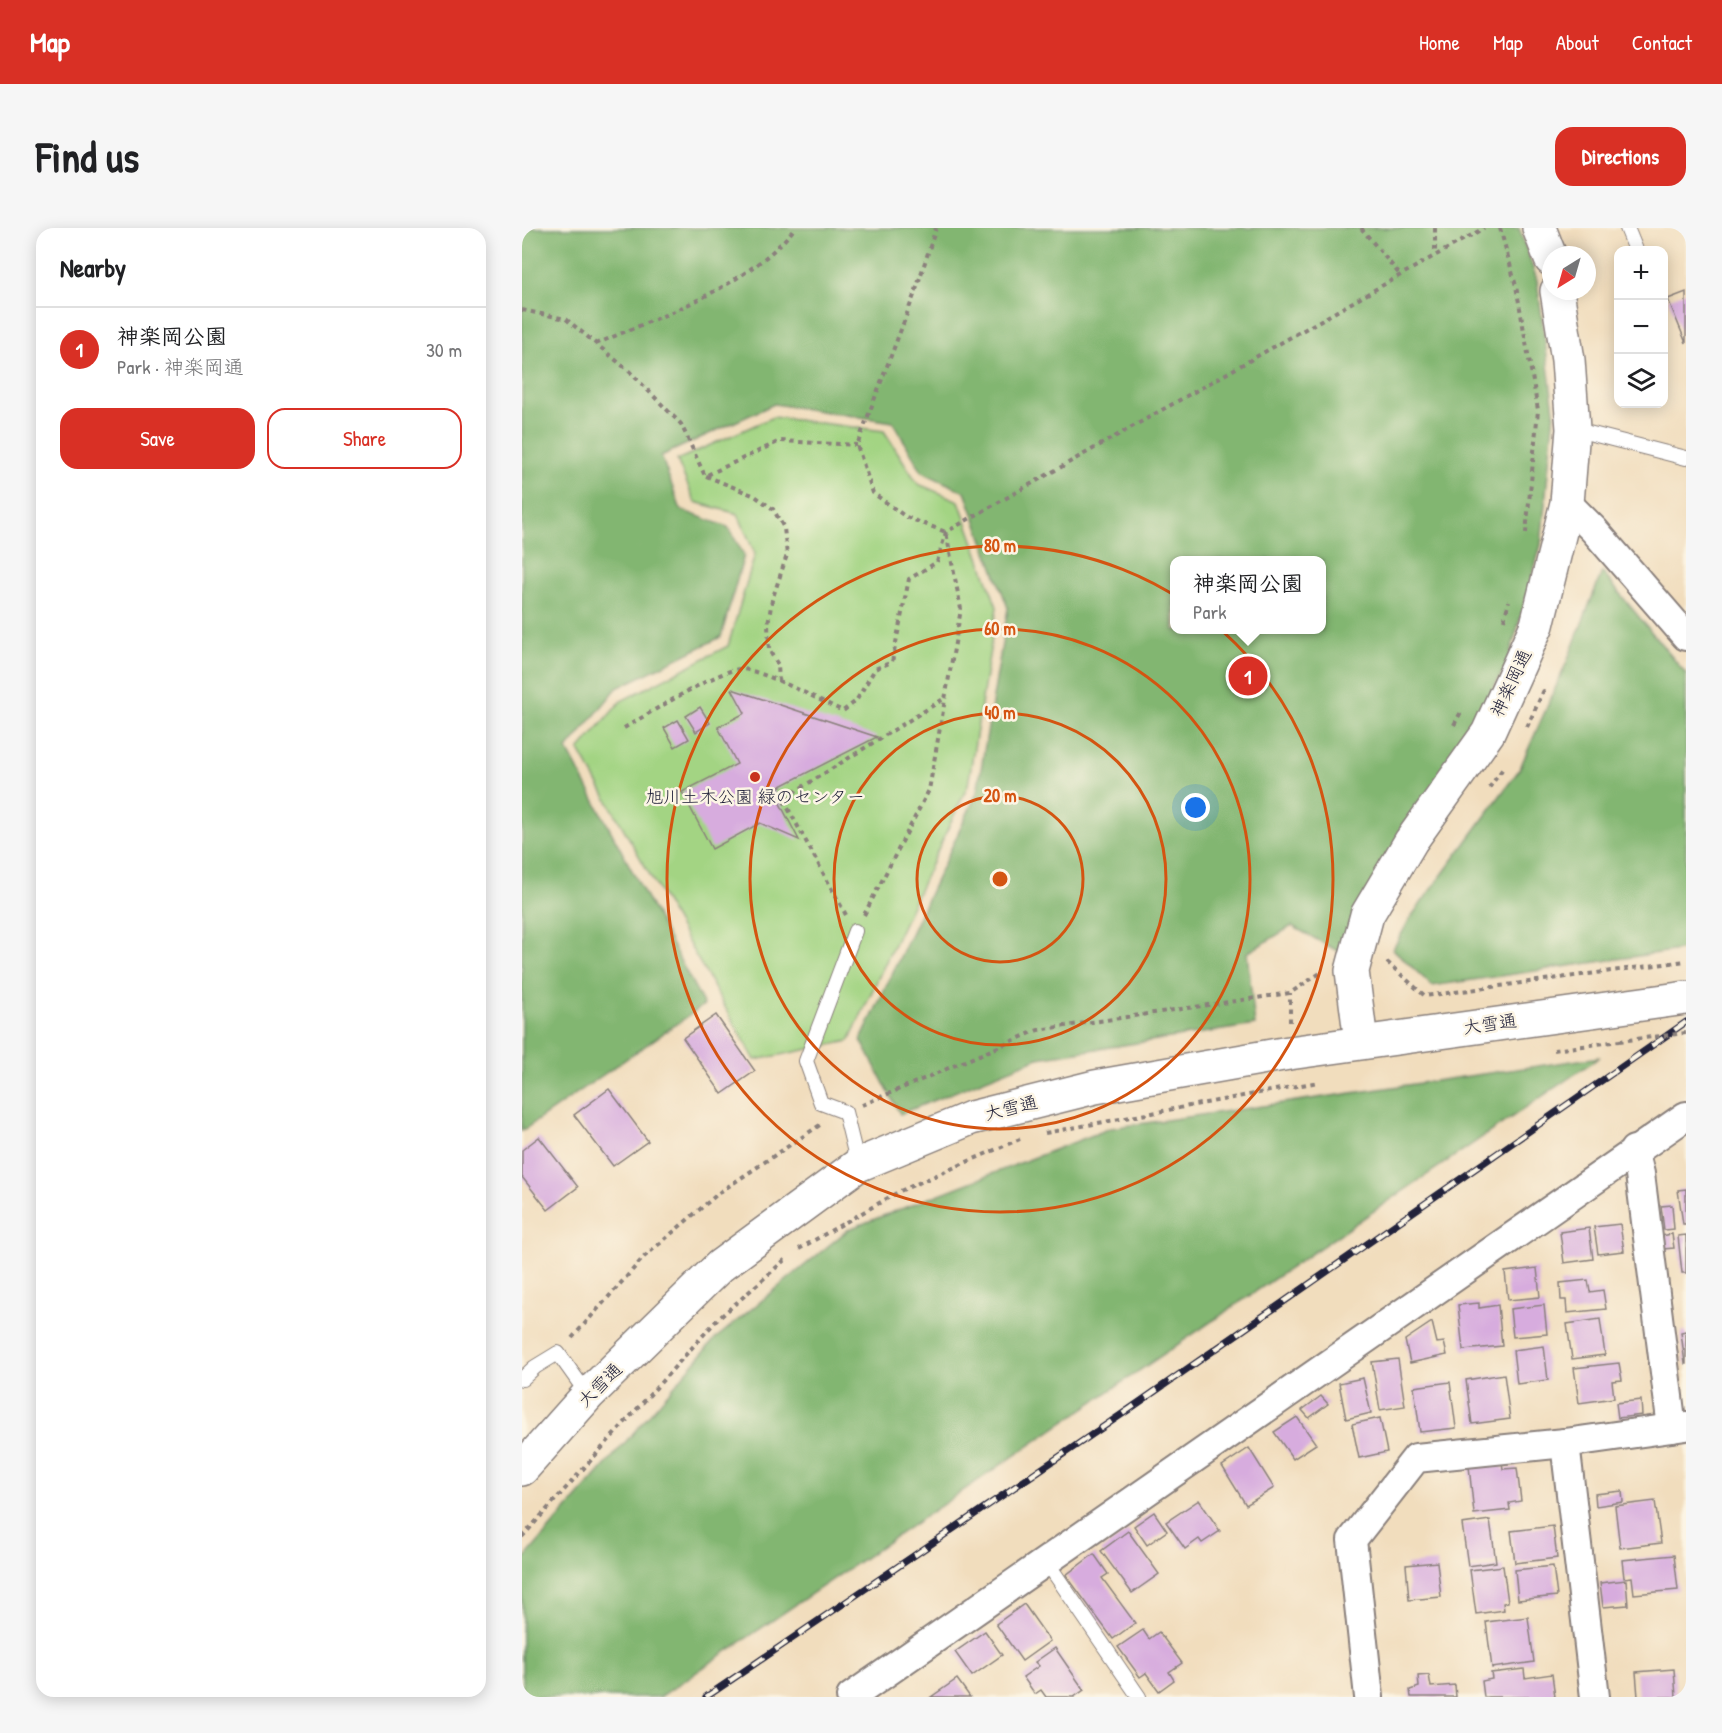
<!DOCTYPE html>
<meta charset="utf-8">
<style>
body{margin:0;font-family:"Patrick Hand","Klee One",sans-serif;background:#f6f6f6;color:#202124}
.controls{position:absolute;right:18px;top:18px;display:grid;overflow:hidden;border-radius:12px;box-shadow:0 3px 15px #0003}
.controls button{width:54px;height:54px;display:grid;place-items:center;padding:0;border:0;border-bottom:2px solid #e0e0e0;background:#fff;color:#202124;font:30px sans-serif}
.compass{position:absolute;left:1020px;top:18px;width:54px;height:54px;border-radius:50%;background:#fff;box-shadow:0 3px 15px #0003;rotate:217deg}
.you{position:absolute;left:674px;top:580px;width:21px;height:21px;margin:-15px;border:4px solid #fff;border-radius:50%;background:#1a73e8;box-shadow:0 0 0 9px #1a73e833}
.badge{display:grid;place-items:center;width:39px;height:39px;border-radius:50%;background:#d93025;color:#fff;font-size:20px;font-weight:700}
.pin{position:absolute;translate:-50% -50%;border:3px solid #fff;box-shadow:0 2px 6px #0006}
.popup{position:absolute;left:648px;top:328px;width:156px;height:78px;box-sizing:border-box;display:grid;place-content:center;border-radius:12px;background:#fff;filter:drop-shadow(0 2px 4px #0005);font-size:20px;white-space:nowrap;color:#757577}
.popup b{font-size:22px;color:#202124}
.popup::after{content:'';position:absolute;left:50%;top:100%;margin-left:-12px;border:12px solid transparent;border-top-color:#fff}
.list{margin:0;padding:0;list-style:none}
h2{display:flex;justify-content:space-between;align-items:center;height:78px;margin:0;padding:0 24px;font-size:26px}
h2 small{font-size:20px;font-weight:400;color:#757577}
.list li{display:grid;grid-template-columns:39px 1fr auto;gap:18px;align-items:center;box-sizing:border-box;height:84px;padding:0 24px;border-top:2px solid #e0e0e0}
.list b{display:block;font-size:22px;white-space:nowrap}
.list p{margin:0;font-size:20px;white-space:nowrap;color:#757577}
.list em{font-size:20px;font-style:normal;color:#757577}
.actions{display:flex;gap:12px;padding:18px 24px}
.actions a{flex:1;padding:14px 0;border:2px solid #d93025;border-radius:18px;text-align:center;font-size:21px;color:#d93025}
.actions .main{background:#d93025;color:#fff}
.icon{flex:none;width:33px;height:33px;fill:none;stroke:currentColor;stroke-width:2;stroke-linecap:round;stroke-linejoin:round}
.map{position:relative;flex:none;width:1164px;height:1469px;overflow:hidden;border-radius:18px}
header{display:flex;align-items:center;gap:36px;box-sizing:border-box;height:84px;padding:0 30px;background:#d93025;color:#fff}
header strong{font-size:28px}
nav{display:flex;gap:33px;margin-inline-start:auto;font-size:21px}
.intro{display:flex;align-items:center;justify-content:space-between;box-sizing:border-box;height:144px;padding:0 36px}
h1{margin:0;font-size:42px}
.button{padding:15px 27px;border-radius:18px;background:#d93025;color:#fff;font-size:21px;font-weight:700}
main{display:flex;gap:36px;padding:0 36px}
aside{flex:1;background:#fff;border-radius:18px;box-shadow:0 3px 15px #0003}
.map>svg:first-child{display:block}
</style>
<header>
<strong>Map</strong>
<nav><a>Home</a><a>Map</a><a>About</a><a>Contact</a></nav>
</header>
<div class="intro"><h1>Find us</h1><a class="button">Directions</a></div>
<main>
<aside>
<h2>Nearby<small></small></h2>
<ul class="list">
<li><span class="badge">1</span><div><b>神楽岡公園</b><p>Park · 神楽岡通</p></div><em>30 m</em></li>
</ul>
<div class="actions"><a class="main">Save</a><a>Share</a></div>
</aside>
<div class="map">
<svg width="1164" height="1469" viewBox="0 0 1164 1469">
<rect width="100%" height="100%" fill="#fcf5e5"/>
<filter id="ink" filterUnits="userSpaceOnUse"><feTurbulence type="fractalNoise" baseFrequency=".0167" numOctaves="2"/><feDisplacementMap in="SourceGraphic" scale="12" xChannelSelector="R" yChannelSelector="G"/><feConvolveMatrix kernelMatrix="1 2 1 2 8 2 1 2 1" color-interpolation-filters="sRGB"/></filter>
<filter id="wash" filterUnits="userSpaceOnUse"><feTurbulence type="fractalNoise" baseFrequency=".008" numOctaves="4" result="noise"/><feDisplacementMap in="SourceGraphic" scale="24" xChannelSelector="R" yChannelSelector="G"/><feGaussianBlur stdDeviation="1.35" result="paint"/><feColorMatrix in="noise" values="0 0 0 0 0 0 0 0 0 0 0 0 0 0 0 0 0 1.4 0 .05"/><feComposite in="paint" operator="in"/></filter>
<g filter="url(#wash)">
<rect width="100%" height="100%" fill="#f1ddbd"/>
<path fill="#a3d483" stroke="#627b5f" stroke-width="1.5" d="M 251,189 L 362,203 L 396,256 L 437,273 L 475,379 L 446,557 L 327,813 L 233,832 L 57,522 L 99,473 L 206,418 L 233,326 L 216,286 L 173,274 L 155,232 Z"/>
<g fill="#82b671" stroke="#526c56" stroke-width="1.5" fill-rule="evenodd">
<path d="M 0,0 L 997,0 L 1015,52 L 1032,183 L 1019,317 L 985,437 L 924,539 L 821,726 L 770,698 L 725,725 L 733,797 L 516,830 L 378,886 L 339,812 L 455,565 L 486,380 L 443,264 L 400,244 L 371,194 L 252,176 L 139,228 L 159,282 L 206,299 L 222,327 L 199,409 L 95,460 L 45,521 L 182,777 L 0,903 ZM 652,332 L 800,332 L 800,402 L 652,402 Z"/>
<path d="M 1080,344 L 1164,446 L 1164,721 L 910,758 L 871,721 L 889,689 L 997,542 L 1044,436 Z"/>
<path d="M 1078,829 L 138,1469 L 0,1469 L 0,1333 L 193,1111 L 327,1001 L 589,900 Z"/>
</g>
<g id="blocks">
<g fill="#d7acde">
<path d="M 1164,64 L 1164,115 L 1146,71 Z"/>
<path d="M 210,461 L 355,509 L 251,562 L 277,612 L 238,595 L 190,621 L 160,564 L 215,536 L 196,499 L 223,485 Z"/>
<path d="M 178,479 L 188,495 L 174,504 L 164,488 Z"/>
<path d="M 156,492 L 167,511 L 153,519 L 142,500 Z"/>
<path d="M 194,787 L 233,843 L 200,866 L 161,810 Z"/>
<path d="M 87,861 L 126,913 L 91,938 L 52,887 Z"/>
<path d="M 17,909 L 56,959 L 26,982 L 0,949 L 0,922 Z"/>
<path d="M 1164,961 L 1164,996 L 1161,996 L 1156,962 Z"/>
<path d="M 1150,977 L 1152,1001 L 1142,1002 L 1139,978 Z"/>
<path d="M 1098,996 L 1102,1023 L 1076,1026 L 1072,999 Z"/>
<path d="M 1067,1000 L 1071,1031 L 1042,1035 L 1038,1004 Z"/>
<path d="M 1150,1006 L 1152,1020 L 1141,1021 L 1139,1008 Z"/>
<path d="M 1164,1007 L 1164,1045 L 1160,1045 L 1156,1008 Z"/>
<path d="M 1015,1040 L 1018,1069 L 986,1072 L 983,1044 Z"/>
<path d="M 1066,1052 L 1068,1064 L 1081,1062 L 1084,1081 L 1045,1085 L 1044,1072 L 1039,1072 L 1038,1055 Z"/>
<path d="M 957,1075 L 957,1080 L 976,1077 L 980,1118 L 941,1122 L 936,1077 Z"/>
<path d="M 1022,1077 L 1025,1106 L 991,1109 L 988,1081 Z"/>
<path d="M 1078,1091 L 1083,1127 L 1050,1131 L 1045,1096 Z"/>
<path d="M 910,1094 L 915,1115 L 922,1114 L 925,1127 L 888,1135 L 883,1112 Z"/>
<path d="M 1164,1103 L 1164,1136 L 1163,1136 L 1159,1104 Z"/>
<path d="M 1022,1118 L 1026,1152 L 995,1156 L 991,1122 Z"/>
<path d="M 876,1131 L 883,1178 L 858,1182 L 850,1134 Z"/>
<path d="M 1097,1135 L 1100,1152 L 1090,1153 L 1092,1170 L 1057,1175 L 1052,1140 Z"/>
<path d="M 982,1146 L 988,1191 L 950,1196 L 944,1152 Z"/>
<path d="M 841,1150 L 849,1185 L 824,1191 L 817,1155 Z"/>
<path d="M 928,1154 L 934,1200 L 898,1204 L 892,1159 Z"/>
<path d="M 799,1168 L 806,1176 L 787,1190 L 780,1182 Z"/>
<path d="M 1119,1172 L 1120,1187 L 1096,1190 L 1094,1175 Z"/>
<path d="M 775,1189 L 794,1216 L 771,1231 L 752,1204 Z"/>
<path d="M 858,1190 L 865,1224 L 837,1230 L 830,1196 Z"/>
<path d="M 727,1220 L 752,1260 L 724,1277 L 700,1238 Z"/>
<path d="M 980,1234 L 981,1241 L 995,1240 L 999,1273 L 987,1275 L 988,1282 L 952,1286 L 947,1238 Z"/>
<path d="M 1100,1263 L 1101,1274 L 1074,1278 L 1073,1266 Z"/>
<path d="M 677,1272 L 698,1303 L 680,1315 L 677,1311 L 663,1321 L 644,1294 Z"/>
<path d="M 1133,1273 L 1139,1315 L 1098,1320 L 1093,1278 Z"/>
<path d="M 632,1284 L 645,1303 L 625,1317 L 612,1298 Z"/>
<path d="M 968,1292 L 974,1334 L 946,1338 L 940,1296 Z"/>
<path d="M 1031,1298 L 1035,1330 L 993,1335 L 989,1303 Z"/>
<path d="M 606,1303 L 637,1346 L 610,1365 L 579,1323 Z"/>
<path d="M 572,1326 L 586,1346 L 580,1350 L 613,1395 L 591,1411 L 544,1347 Z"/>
<path d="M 1152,1327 L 1156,1362 L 1112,1366 L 1110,1349 L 1102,1350 L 1100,1332 Z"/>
<path d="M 915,1334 L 919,1369 L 887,1372 L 884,1337 Z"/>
<path d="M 981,1338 L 986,1374 L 981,1375 L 982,1382 L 954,1386 L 948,1342 Z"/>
<path d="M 1031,1338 L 1035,1368 L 996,1372 L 993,1342 Z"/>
<path d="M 1104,1352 L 1106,1377 L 1081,1379 L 1078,1355 Z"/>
<path d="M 502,1376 L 528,1413 L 500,1433 L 474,1396 Z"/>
<path d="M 1006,1389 L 1012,1434 L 970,1440 L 964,1394 Z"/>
<path d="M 621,1402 L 627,1411 L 637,1404 L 660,1435 L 647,1444 L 652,1452 L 637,1463 L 624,1445 L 618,1449 L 596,1419 Z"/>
<path d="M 463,1403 L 480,1427 L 450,1448 L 433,1424 Z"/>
<path d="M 533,1420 L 562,1462 L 552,1469 L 524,1469 L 519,1462 L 513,1466 L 501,1449 L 517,1438 L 513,1434 Z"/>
<path d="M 1002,1441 L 1003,1450 L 1030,1446 L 1033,1469 L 962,1469 L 960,1453 L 970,1451 L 969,1445 Z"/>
<path d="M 1152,1441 L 1154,1469 L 1116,1469 L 1114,1444 Z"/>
<path d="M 907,1447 L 909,1459 L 933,1457 L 934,1469 L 889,1469 L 888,1462 L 897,1459 L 896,1448 Z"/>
<path d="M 435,1451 L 448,1469 L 409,1469 Z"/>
</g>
</g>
</g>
<g filter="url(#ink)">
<use href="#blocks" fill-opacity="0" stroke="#8a807c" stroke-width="1.5"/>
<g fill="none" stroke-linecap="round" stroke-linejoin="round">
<g stroke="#8a807c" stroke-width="16">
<g id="service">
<path d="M 1105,0 L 1114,22"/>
<path d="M 1051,201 L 1164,230"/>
<path d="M 333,703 L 284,833 L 299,875 L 323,884 L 336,937"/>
<path d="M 0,1151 L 13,1139 L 36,1125 L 66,1167"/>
<path d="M 524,1333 L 617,1469"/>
</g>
</g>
<g stroke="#8a807c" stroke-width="32">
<g id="minor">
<path d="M 1045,275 L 1072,302 L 1164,408"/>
<path d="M 1112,922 L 1118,946 L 1150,1200"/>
<path d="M 1043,1215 L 1073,1469"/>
<path d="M 329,1469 L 1164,888"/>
<path d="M 847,1469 L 830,1312 L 894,1230 L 1043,1215 L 1164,1198"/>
</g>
</g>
<g stroke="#8a807c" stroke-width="36">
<g id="tertiary">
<path d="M 1017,0 L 1029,31"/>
<path d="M 839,814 L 830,743 L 845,687 L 889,613 L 966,505 L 1015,397 L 1045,275 L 1051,201 L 1046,132 L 1035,63"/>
</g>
</g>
<g stroke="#8a807c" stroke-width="36">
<path id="secondary" d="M 0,1241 L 66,1167 L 198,1038 L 336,937 L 449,890 L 573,859 L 767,825 L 1164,770"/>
</g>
<g stroke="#8a807c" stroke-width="4" stroke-dasharray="4.5 4.5" stroke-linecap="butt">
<path d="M 839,0 L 878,47"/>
<path d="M 913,0 L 913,27"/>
<path d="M 978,0 L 994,58 L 1016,182 L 1004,305"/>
<path d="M 0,82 L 44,91 L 107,143 L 159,196 L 183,248 L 258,213 L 335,217"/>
<path d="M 74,116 C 143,86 224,60 273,0"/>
<path d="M 184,248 L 233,268 L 251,281 L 262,300 L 265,327 L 250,372 L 246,396 L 247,422 L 256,437 L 257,454"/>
<path d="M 982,392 L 987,373"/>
<path d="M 932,497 L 940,482"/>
<path d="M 1005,499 L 1022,462"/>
<path d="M 102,500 C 123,488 198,441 218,441 C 239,441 299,473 321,483 L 334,473 L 353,441 L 370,434 L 387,351 L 415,334 L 424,304 L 962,0"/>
<path d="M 967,560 L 982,539"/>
<path d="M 324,687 L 261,571 L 423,470"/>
<path d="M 342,687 L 407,562 L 439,381 L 424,304 L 384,289 L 351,265 L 335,217 L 394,62 L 414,0"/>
<path d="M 865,734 L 903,768 L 1164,733"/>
<path d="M 768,794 L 768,765"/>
<path d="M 1032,822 L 1097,813"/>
<path d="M 340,877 L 516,802 L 768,765 L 800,744"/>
<path d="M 523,905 L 796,854"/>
<path d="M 277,1021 L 378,963 L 498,911"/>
<path d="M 50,1110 L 122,1029 L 198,964 L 298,897"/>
<path d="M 0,1309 L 194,1093 L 266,1029"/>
</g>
<use href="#service" stroke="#fff" stroke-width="14"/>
<use href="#minor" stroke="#fff" stroke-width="28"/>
<use href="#tertiary" stroke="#fff" stroke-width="33"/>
<use href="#secondary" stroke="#fff" stroke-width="33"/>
<g stroke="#22223b" stroke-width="7">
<path id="rail" d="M 184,1469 L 609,1180 L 1164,794"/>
</g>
<use href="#rail" stroke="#fcf5e5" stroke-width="4.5" stroke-dasharray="14" stroke-linecap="butt"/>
<path stroke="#8a807c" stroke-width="4" stroke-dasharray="4.5 4.5" stroke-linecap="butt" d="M 1097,813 L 1164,805"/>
</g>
</g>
<g fill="none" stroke="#d45411" stroke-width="3">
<circle cx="478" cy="651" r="83"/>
<circle cx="478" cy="651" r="166"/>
<circle cx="478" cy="651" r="250"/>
<circle cx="478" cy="651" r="333"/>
</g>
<circle fill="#c8321e" stroke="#fcf5e5" stroke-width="2" cx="233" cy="549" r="6"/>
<g text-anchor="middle" stroke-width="5" stroke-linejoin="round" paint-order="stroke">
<g font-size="18" fill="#22223b" stroke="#fcf5e5">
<text transform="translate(989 455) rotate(-65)" y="6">神楽岡通</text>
<text transform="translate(968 796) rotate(-8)" y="6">大雪通</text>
<text transform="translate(489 880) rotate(-14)" y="6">大雪通</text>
<text transform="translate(78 1157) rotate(-45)" y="6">大雪通</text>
</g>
<g font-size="18" fill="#22223b" stroke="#fcf5e5">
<text x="233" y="575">旭川土木公園 緑のセンター</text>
</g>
</g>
<circle cx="478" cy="651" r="9" fill="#d45411" stroke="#fcf5e5" stroke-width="3"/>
<g font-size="18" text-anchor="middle" font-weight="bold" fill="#d45411" stroke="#fcf5e5" stroke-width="5" stroke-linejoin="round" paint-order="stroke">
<text x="478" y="324">80 m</text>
<text x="478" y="407">60 m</text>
<text x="478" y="491">40 m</text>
<text x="478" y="574">20 m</text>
</g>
</svg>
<div class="controls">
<button>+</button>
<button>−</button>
<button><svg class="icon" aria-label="layers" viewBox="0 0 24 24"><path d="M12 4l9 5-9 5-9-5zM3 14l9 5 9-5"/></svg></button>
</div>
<svg class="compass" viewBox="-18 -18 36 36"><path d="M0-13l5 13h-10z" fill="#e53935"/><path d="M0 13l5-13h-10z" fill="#757577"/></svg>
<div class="you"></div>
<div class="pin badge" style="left:726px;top:448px">1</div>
<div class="popup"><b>神楽岡公園</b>Park</div>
</div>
</main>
